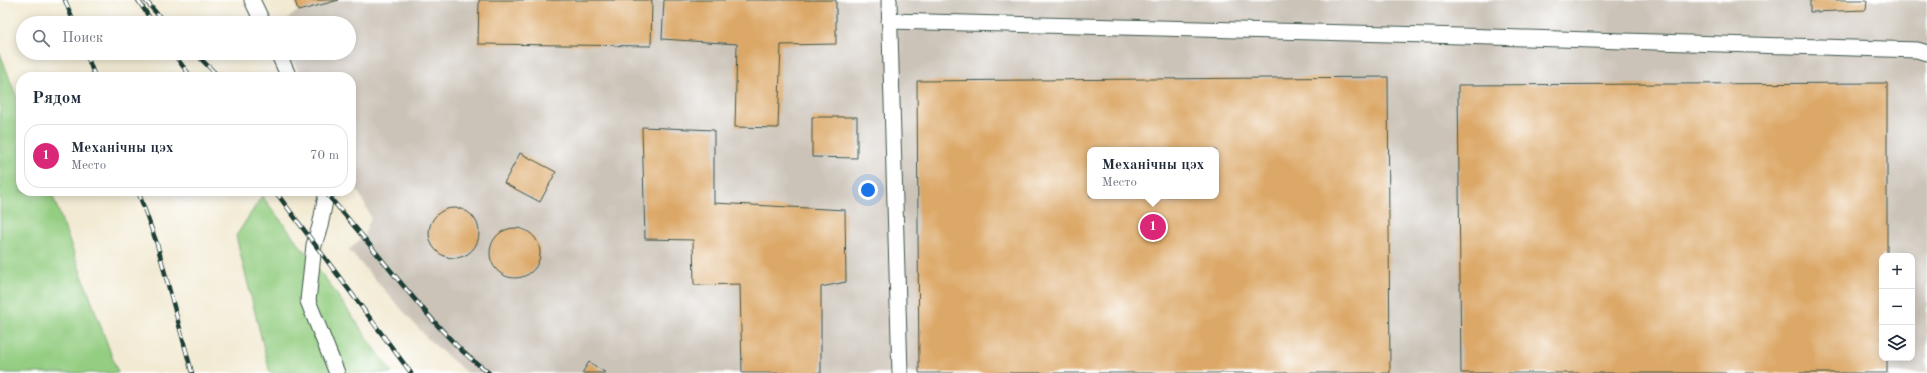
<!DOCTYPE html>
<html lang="ru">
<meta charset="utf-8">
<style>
body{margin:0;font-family:"Old Standard TT",serif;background:#f2f2f3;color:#1f2937}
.controls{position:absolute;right:12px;bottom:12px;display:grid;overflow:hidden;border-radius:8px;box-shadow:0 2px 10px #0003}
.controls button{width:36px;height:36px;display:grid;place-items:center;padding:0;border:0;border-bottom:1px solid #e0e1e3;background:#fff;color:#1f2937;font:20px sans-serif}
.you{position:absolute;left:868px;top:190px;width:14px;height:14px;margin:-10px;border:3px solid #fff;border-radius:50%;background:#1a73e8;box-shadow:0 0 0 6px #1a73e833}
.badge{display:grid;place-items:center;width:26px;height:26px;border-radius:50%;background:#db2777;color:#fff;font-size:13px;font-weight:700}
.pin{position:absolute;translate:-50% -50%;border:2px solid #fff;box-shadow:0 1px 4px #0006}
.popup{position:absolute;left:1087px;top:147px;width:132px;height:52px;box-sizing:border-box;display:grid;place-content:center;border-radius:8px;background:#fff;filter:drop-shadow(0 1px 3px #0005);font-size:13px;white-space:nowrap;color:#747a83}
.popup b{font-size:15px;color:#1f2937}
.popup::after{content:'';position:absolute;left:50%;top:100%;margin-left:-8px;border:8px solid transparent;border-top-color:#fff}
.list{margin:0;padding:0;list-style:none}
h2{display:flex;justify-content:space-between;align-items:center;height:52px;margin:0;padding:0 16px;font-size:17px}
h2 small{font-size:13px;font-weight:400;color:#747a83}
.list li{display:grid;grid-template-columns:26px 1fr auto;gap:12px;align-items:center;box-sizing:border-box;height:64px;margin:0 8px 8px;padding:0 8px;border:1px solid #e0e1e3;border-radius:16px}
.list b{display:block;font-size:15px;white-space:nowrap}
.list p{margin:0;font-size:13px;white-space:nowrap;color:#747a83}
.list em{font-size:13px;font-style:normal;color:#747a83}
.icon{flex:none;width:22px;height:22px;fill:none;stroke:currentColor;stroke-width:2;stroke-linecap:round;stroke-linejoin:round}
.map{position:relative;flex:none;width:1927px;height:373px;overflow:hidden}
.search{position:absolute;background:#fff;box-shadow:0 2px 10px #0003;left:16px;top:16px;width:340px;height:44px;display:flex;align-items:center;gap:10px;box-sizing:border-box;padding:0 14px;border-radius:22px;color:#747a83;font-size:15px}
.panel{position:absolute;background:#fff;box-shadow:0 2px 10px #0003;left:16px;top:72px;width:340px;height:124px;border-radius:16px}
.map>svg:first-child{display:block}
</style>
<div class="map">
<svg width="1927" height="373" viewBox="0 0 1927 373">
<rect width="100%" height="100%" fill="#fff"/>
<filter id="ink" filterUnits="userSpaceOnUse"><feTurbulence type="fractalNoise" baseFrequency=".025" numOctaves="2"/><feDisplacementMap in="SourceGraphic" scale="8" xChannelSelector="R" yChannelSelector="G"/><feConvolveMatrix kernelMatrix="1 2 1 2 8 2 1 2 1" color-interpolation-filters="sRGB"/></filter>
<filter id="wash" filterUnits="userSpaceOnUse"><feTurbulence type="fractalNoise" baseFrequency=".012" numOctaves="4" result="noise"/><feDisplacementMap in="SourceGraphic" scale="16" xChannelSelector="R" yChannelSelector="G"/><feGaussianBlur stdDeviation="0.9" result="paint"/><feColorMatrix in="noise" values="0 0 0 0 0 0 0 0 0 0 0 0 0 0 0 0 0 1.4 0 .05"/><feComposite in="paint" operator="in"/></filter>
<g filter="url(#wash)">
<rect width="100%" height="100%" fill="#f2ead3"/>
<path fill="#cbc3b8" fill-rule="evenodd" d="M 295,0 L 1927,0 L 1927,373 L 467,373 L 428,339 L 349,250 L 364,236 L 371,217 L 351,177 L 351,77 L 301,77 L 289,53 L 349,53 L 349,23 L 281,23 L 298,11 ZM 1090,150 L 1216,150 L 1216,196 L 1090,196 ZM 1882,256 L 1912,256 L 1912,358 L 1882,358 Z"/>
<g fill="#94ce82" stroke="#5a865b">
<path d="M 0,53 L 21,109 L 21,191 L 51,191 L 118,373 L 0,373 Z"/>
<path d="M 262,196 L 328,282 L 392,373 L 270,373 L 236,236 Z"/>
</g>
<g id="blocks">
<g fill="#dca867" fill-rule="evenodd">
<path d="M 295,0 L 339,0 L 298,11 Z"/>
<path d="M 479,0 L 652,0 L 651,46 L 478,44 Z"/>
<path d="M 664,0 L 836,0 L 836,44 L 781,45 L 778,128 L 735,127 L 737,44 L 662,39 Z"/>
<path d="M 1810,0 L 1867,0 L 1866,10 L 1810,12 Z"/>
<path d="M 1388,77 L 1390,373 L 919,373 L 917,81 ZM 1090,150 L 1216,150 L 1216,196 L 1090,196 Z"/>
<path d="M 1887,83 L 1887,256 L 1882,256 L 1882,358 L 1887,358 L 1887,373 L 1461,373 L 1458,85 Z"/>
<path d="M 812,117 L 857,117 L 857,158 L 812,157 Z"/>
<path d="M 642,127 L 714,130 L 714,203 L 845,210 L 846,282 L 821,287 L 821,373 L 742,373 L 740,284 L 694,285 L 693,240 L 645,239 Z"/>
<path d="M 520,153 L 556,172 L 540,202 L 504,183 Z"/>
<circle cx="454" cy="233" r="25"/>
<circle cx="515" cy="253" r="25"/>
<path d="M 589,362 L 606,373 L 582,373 Z"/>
</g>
</g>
</g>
<g filter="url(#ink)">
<use href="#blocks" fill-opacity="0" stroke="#3f574c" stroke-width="1"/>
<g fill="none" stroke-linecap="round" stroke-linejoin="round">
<g stroke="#3f574c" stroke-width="17">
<g id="service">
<path d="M 252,0 L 263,23"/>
<path d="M 889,0 L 900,373"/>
<path d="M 889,21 L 1428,35 L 1917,50 L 1927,53"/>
<path d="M 278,53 L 289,77"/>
<path d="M 327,191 L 320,226 L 314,245 L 308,301 L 337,373"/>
</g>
</g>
<use href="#service" stroke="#fff" stroke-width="15"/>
<g stroke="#1f3d34" stroke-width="4.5">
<g id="rail">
<path d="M 65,0 L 74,23"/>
<path d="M 138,0 L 153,23"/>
<path d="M 145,0 L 165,23"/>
<path d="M 86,53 L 95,77"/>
<path d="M 173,53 L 191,77"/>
<path d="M 195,53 L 219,77"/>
<path d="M 138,191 L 157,244 L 192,373"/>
<path d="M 275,191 L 411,373"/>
<path d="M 324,191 C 370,242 410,299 459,348 C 468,357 479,365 489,373"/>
</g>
</g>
<use href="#rail" stroke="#fff" stroke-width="3" stroke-dasharray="9" stroke-linecap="butt"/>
</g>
</g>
</svg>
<div class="controls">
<button>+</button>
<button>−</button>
<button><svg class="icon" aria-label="layers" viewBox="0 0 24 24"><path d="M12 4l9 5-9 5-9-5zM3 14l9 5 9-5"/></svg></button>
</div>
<div class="you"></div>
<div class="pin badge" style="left:1153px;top:227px">1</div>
<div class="popup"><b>Механічны цэх</b>Место</div>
<div class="search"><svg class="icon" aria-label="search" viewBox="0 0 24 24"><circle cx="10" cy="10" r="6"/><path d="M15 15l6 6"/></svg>Поиск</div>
<section class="panel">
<h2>Рядом<small></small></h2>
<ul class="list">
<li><span class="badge">1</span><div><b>Механічны цэх</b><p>Место</p></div><em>70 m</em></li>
</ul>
</section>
</div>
